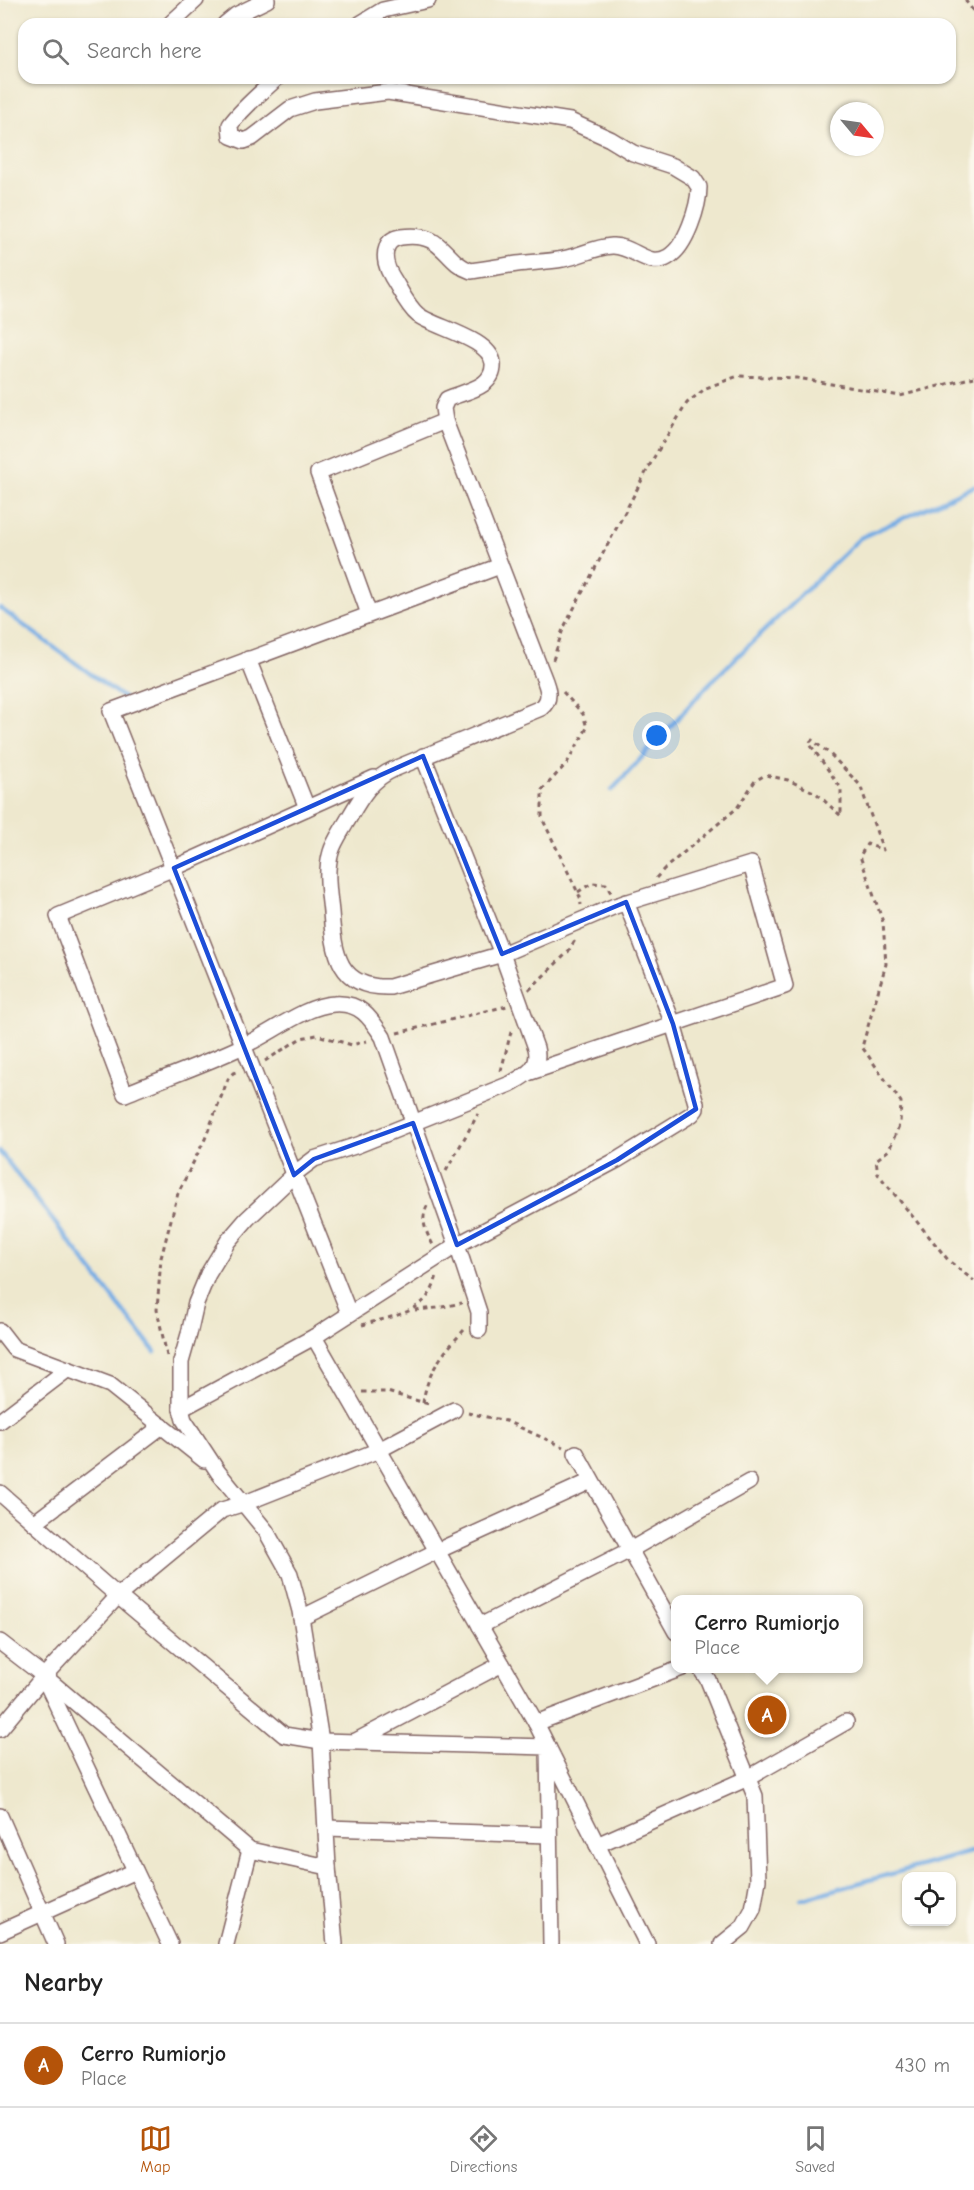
<!DOCTYPE html>
<style>
body{margin:0;font-family:"Comic Neue",sans-serif;background:#f2f2f2;color:#222}
.controls{position:absolute;right:18px;bottom:18px;display:grid;overflow:hidden;border-radius:12px;box-shadow:0 2px 4px #0004}
.controls button{width:54px;height:54px;display:grid;place-items:center;padding:0;border:0;border-bottom:2px solid #e0e0e0;background:#fff;color:#222;font:30px sans-serif}
.compass{position:absolute;left:830px;top:102px;width:54px;height:54px;border-radius:50%;background:#fff;box-shadow:0 2px 4px #0004;rotate:119deg}
.you{position:absolute;left:657px;top:736px;width:21px;height:21px;margin:-15px;border:4px solid #fff;border-radius:50%;background:#1a73e8;box-shadow:0 0 0 9px #1a73e833}
.badge{display:grid;place-items:center;width:39px;height:39px;border-radius:50%;background:#b45309;color:#fff;font-size:20px;font-weight:700}
.pin{position:absolute;translate:-50% -50%;border:3px solid #fff;box-shadow:0 2px 6px #0006}
.popup{position:absolute;left:671px;top:1595px;width:192px;height:78px;box-sizing:border-box;display:grid;place-content:center;border-radius:12px;background:#fff;filter:drop-shadow(0 2px 4px #0005);font-size:20px;white-space:nowrap;color:#767676}
.popup b{font-size:22px;color:#222}
.popup::after{content:'';position:absolute;left:50%;top:100%;margin-left:-12px;border:12px solid transparent;border-top-color:#fff}
.list{margin:0;padding:0;list-style:none}
h2{display:flex;justify-content:space-between;align-items:center;height:78px;margin:0;padding:0 24px;font-size:26px}
h2 small{font-size:20px;font-weight:400;color:#767676}
.list li{display:grid;grid-template-columns:39px 1fr auto;gap:18px;align-items:center;box-sizing:border-box;height:84px;padding:0 24px;border-top:2px solid #e0e0e0}
.list b{display:block;font-size:22px;white-space:nowrap}
.list p{margin:0;font-size:20px;white-space:nowrap;color:#767676}
.list em{font-size:20px;font-style:normal;color:#767676}
.icon{flex:none;width:33px;height:33px;fill:none;stroke:currentColor;stroke-width:2;stroke-linecap:round;stroke-linejoin:round}
.map{position:relative;flex:none;width:974px;height:1944px;overflow:hidden}
.search{position:absolute;background:#fff;box-shadow:0 2px 4px #0004;left:18px;right:18px;top:18px;height:66px;display:flex;align-items:center;gap:15px;box-sizing:border-box;padding:0 21px;border-radius:18px;color:#767676;font-size:22px}
.sheet{height:162px;background:#fff}
nav{display:flex;justify-content:space-around;align-items:center;box-sizing:border-box;height:84px;border-top:2px solid #e0e0e0;background:#fff;font-size:16px;color:#767676}
nav a{display:grid;justify-items:center;gap:3px}
nav .on{color:#b45309}
.map>svg:first-child{display:block}
</style>
<div class="map">
<svg width="974" height="1944" viewBox="0 0 974 1944">
<rect width="100%" height="100%" fill="#fbf7ec"/>
<filter id="ink" filterUnits="userSpaceOnUse"><feTurbulence type="fractalNoise" baseFrequency=".0167" numOctaves="2"/><feDisplacementMap in="SourceGraphic" scale="12" xChannelSelector="R" yChannelSelector="G"/><feConvolveMatrix kernelMatrix="1 2 1 2 8 2 1 2 1" color-interpolation-filters="sRGB"/></filter>
<filter id="wash" filterUnits="userSpaceOnUse"><feTurbulence type="fractalNoise" baseFrequency=".008" numOctaves="4" result="noise"/><feDisplacementMap in="SourceGraphic" scale="24" xChannelSelector="R" yChannelSelector="G"/><feGaussianBlur stdDeviation="1.35" result="paint"/><feColorMatrix in="noise" values="0 0 0 0 0 0 0 0 0 0 0 0 0 0 0 0 0 1.4 0 .05"/><feComposite in="paint" operator="in"/></filter>
<g filter="url(#wash)">
<rect width="100%" height="100%" fill="#eee8ce"/>
<g fill="none" stroke-linecap="round" stroke-linejoin="round">
<g stroke="#75ace4" stroke-width="4.5">
<path d="M 0,608 L 125,699"/>
<path d="M 612,790 L 710,683 L 860,538 L 974,486"/>
<path d="M 0,1152 L 155,1352"/>
<path d="M 801,1899 L 974,1851"/>
</g>
</g>
</g>
<g filter="url(#ink)">
<g fill="none" stroke-linecap="round" stroke-linejoin="round">
<g stroke="#836564" stroke-width="18">
<g id="street">
<path d="M 170,24 L 196,0"/>
<path d="M 225,24 L 236,15 L 267,0"/>
<path d="M 360,24 L 383,10 L 428,0"/>
<path d="M 277,78 C 261,93 243,107 230,125 L 231,136 L 244,141 L 252,138 L 290,109 L 315,101 L 388,92 L 570,121 L 610,139 L 633,153 L 673,166 L 693,178 L 699,187 C 699,206 686,247 668,257 C 648,269 633,245 612,246 C 595,247 580,256 563,259 C 548,262 532,262 517,264 C 502,266 487,269 471,271 C 442,261 445,231 401,237 C 394,238 389,241 387,247 C 383,257 387,269 392,277 C 400,289 407,306 418,315 C 436,328 490,339 493,363 C 495,388 465,391 447,399 L 443,408 L 445,421 L 541,671 C 546,684 554,698 541,708 L 394,769 C 369,780 359,801 346,823 C 341,832 334,842 331,852 C 325,872 329,892 331,912 C 334,953 338,989 390,987 L 502,954 L 536,1048 C 541,1068 526,1075 510,1084 L 358,1145 L 314,1159 L 298,1171 L 247,1219 L 228,1241 L 208,1274 L 196,1303 L 189,1334 L 181,1362 L 181,1409 L 184,1420 L 218,1472 L 266,1531 L 290,1574 L 300,1611 L 321,1741 L 328,1867 L 335,1944"/>
<path d="M 369,614 L 318,473 L 445,421"/>
<path d="M 248,659 L 307,808"/>
<path d="M 423,756 L 502,954 L 615,906 L 751,864 L 785,986 L 531,1072"/>
<path d="M 374,778 L 174,868 L 58,916 L 125,1094 C 164,1078 205,1064 243,1046 C 270,1034 306,1005 334,1004 C 360,1002 370,1017 383,1037 L 457,1245 L 479,1312 L 479,1330"/>
<path d="M 626,902 L 673,1024 L 696,1103 L 696,1109 L 692,1114 L 617,1160 L 457,1245 L 314,1337 L 536,1723 L 647,1944"/>
<path d="M 349,1313 L 111,711 L 500,566"/>
<path d="M 0,1331 L 14,1349 L 110,1385 L 204,1460"/>
<path d="M 181,1409 L 314,1337"/>
<path d="M 0,1421 L 68,1369"/>
<path d="M 576,1453 L 676,1632"/>
<path d="M 0,1493 L 118,1596 L 284,1735 L 321,1741 L 548,1747 L 551,1944"/>
<path d="M 34,1523 L 162,1426"/>
<path d="M 301,1618 L 437,1551 L 591,1481"/>
<path d="M 480,1626 L 630,1550 L 749,1482"/>
<path d="M 0,1642 L 44,1676 L 250,1850 L 328,1867"/>
<path d="M 700,1668 L 708,1680 L 755,1796 L 758,1880 L 753,1909 L 743,1927 L 722,1944"/>
<path d="M 46,1682 L 170,1944"/>
<path d="M 536,1723 L 682,1668"/>
<path d="M 0,1729 L 44,1676 L 118,1596 L 222,1510 L 245,1503 L 379,1450 L 454,1410"/>
<path d="M 356,1741 L 502,1664"/>
<path d="M 0,1816 L 56,1944"/>
<path d="M 326,1828 L 549,1835"/>
<path d="M 597,1845 L 748,1778 L 846,1722"/>
<path d="M 0,1932 L 135,1871"/>
<path d="M 226,1944 L 250,1850"/>
</g>
</g>
<g stroke="#836564" stroke-width="3" stroke-dasharray="4.5 4.5" stroke-linecap="butt">
<path d="M 965,0 L 974,12"/>
<path d="M 553,660 L 563,629 L 653,459 L 687,403 L 706,388 L 738,376 L 797,378 L 900,396 L 974,377"/>
<path d="M 563,692 L 583,714 L 587,728 L 567,763 L 542,790 L 542,818 L 580,897 L 581,905"/>
<path d="M 656,878 L 664,869 L 737,808 L 755,781 L 765,775 L 788,780 L 816,793 L 841,816 L 841,788 L 809,743 L 812,740 L 830,754 L 860,785 L 883,850 L 867,844 L 860,856 L 883,922 L 886,964 L 862,1047 L 901,1102 L 900,1123 L 889,1150 L 876,1160 L 878,1174 L 949,1261 L 974,1281"/>
<path d="M 578,892 L 592,883 L 606,884 L 611,893"/>
<path d="M 529,990 L 568,952 L 575,940"/>
<path d="M 397,1033 L 507,1006"/>
<path d="M 265,1061 L 301,1038 L 317,1035 L 352,1045 L 367,1041"/>
<path d="M 501,1071 L 512,1028"/>
<path d="M 446,1171 L 478,1114"/>
<path d="M 427,1206 C 420,1220 426,1232 433,1245"/>
<path d="M 415,1310 L 437,1308 L 462,1303"/>
<path d="M 362,1325 C 394,1315 430,1314 437,1274"/>
<path d="M 167,1356 L 157,1310 L 161,1258 L 178,1193 L 205,1139 L 228,1079 L 233,1073 L 239,1071"/>
<path d="M 362,1392 L 387,1392 L 432,1405"/>
<path d="M 423,1403 C 427,1371 444,1352 464,1330"/>
<path d="M 468,1413 L 506,1421 L 563,1447"/>
</g>
<use href="#street" stroke="#fff" stroke-width="15"/>
</g>
</g>
<path fill="none" stroke="#1d4ed8" stroke-width="4.5" stroke-linejoin="round" d="M 423,756 L 502,954 L 626,902 L 673,1024 L 696,1109 L 617,1160 L 457,1245 L 413,1123 L 314,1159 L 294,1175 L 174,868 Z"/>
</svg>
<div class="controls">
<button><svg class="icon" aria-label="locate" viewBox="0 0 24 24"><circle cx="12" cy="12" r="6"/><path d="M12 2v4M12 18v4M2 12h4M18 12h4"/></svg></button>
</div>
<svg class="compass" viewBox="-18 -18 36 36"><path d="M0-13l5 13h-10z" fill="#e53935"/><path d="M0 13l5-13h-10z" fill="#767676"/></svg>
<div class="you"></div>
<div class="pin badge" style="left:767px;top:1715px">A</div>
<div class="popup"><b>Cerro Rumiorjo</b>Place</div>
<div class="search"><svg class="icon" aria-label="search" viewBox="0 0 24 24"><circle cx="10" cy="10" r="6"/><path d="M15 15l6 6"/></svg>Search here</div>
</div>
<section class="sheet">
<h2>Nearby<small></small></h2>
<ul class="list">
<li><span class="badge">A</span><div><b>Cerro Rumiorjo</b><p>Place</p></div><em>430 m</em></li>
</ul>
</section>
<nav>
<a class="on"><svg class="icon" aria-label="map" viewBox="0 0 24 24"><path d="M3 6l6-2 6 2 6-2v14l-6 2-6-2-6 2zM9 4v14M15 6v14"/></svg>Map</a>
<a><svg class="icon" aria-label="directions" viewBox="0 0 24 24"><path d="M12 3l9 9-9 9-9-9zM9 14v-3h6M13 9l2 2-2 2"/></svg>Directions</a>
<a><svg class="icon" aria-label="saved" viewBox="0 0 24 24"><path d="M7 4h10v16l-5-4-5 4z"/></svg>Saved</a>
</nav>
